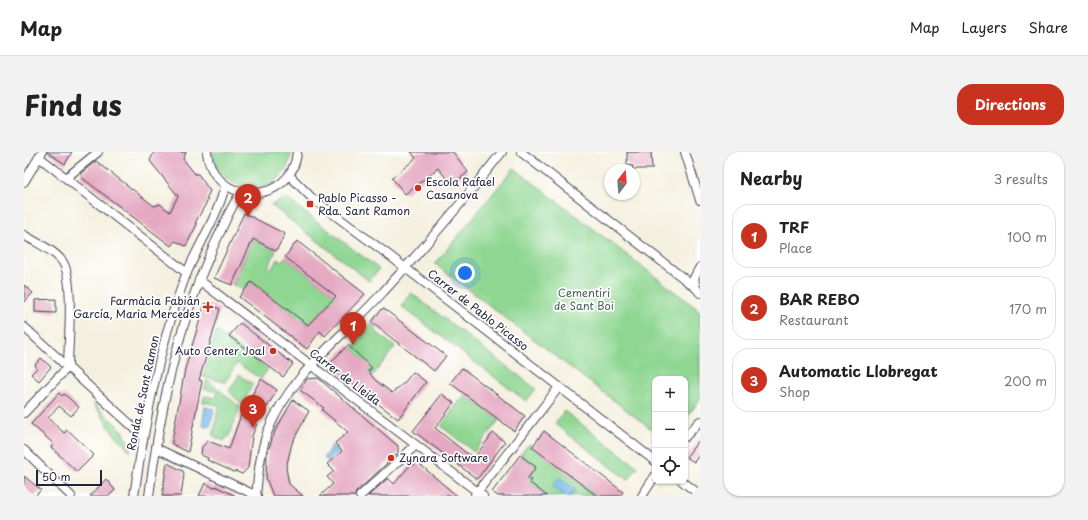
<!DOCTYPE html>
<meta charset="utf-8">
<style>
body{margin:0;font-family:"Playpen Sans",sans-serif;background:#f2f2f2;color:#222}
.controls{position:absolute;right:12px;bottom:12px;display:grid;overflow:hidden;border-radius:8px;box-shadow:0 1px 3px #0004}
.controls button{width:36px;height:36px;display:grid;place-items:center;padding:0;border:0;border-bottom:1px solid #e0e0e0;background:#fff;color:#222;font:20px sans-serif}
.compass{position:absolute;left:580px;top:12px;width:36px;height:36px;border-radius:50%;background:#fff;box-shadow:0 1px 3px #0004;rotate:16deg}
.scale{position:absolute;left:12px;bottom:10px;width:66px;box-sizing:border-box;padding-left:4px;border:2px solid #22223b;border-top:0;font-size:11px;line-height:14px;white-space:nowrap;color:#22223b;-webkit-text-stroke:3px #fff;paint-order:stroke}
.you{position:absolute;left:441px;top:121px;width:14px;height:14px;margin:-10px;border:3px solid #fff;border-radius:50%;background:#1a73e8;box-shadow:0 0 0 6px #1a73e833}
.badge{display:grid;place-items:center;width:26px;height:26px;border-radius:50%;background:#c8321e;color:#fff;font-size:13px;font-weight:700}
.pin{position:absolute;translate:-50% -33px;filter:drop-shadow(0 1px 2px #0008)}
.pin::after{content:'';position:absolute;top:21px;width:14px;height:12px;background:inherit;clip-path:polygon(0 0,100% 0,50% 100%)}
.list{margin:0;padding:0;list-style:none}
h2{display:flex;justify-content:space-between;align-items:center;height:52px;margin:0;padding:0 16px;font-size:17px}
h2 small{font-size:13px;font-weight:400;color:#767676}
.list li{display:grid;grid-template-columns:26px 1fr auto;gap:12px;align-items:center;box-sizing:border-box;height:64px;margin:0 8px 8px;padding:0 8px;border:1px solid #e0e0e0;border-radius:16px}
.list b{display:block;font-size:15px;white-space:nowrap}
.list p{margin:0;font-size:13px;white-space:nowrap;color:#767676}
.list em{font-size:13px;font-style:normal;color:#767676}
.icon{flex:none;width:22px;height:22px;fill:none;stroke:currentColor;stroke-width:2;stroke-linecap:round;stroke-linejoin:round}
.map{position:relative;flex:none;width:676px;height:344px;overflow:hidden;border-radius:16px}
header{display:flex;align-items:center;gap:24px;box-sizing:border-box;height:56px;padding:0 20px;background:#fff;border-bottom:1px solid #e0e0e0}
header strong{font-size:19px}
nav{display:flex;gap:22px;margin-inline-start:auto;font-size:14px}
.intro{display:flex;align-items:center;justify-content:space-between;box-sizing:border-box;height:96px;padding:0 24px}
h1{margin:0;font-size:28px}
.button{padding:10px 18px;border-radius:16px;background:#c8321e;color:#fff;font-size:14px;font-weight:700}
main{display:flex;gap:24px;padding:0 24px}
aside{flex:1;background:#fff;border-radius:16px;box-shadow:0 1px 3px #0004}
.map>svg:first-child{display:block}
</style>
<header>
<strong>Map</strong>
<nav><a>Map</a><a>Layers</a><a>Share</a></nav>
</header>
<div class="intro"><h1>Find us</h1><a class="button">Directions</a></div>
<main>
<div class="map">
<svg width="676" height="344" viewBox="0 0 676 344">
<rect width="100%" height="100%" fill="#fff"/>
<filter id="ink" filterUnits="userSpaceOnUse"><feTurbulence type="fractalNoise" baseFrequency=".025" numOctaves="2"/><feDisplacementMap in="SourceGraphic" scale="8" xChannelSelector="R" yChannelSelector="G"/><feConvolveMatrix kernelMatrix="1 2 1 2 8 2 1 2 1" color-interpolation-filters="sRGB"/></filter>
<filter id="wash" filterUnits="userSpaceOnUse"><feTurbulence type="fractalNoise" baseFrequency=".012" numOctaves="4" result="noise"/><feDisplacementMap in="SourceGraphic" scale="16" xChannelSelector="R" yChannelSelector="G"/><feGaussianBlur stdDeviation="0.9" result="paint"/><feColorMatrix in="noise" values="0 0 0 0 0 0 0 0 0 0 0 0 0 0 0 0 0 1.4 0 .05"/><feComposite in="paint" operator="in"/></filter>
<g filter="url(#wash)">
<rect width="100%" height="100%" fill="#f4f0df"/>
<g fill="#8ed691" stroke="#587c66">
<path d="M 188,0 L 267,0 C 263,47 198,49 188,0 Z"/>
<path d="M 490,16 L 676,159 L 676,247 L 661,268 L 661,227 L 631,227 L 631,280 L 411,112 Z"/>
<path d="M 262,46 L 355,117 L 345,129 L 247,53 Z"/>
<path d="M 229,87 L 252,99 L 244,116 L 248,117 L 253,107 L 258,109 L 261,105 L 316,147 L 311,153 L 306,149 L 284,173 L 227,130 L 221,138 L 209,133 Z"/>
<path d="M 387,141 L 512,237 L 502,249 L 377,154 Z"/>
<path d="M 347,170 L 352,175 L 350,178 L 371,195 L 349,223 L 344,219 L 347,216 L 328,197 L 337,186 L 336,185 Z"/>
<path d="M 192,179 L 244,217 L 237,227 L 213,211 L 201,230 L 179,225 Z"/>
<path d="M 215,223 L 229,232 L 218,253 L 205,239 Z"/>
<path d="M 183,228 L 216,255 L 205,284 L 200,289 L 189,284 L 195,253 L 179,250 L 180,244 L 192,246 L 194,240 L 180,237 Z"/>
<path d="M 441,242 L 475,268 L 450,300 L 417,274 Z"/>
<path d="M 69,251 L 100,280 L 107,300 L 90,282 Z"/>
<path d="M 540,259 L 614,315 L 604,328 L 531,272 Z"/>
<path d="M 505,292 L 573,344 L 523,344 L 505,330 L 507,328 L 504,326 L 512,315 L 496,303 Z"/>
</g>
<g fill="#76b9ec" stroke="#4c6e94">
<path d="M 181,255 L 190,257 L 186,275 L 178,273 Z"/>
<path d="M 308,293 L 314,300 L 303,309 L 300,306 Z"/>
<path d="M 535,326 L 551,338 L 546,344 L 541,344 L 528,334 Z"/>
</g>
<g id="blocks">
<g fill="#e5a9c1">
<path d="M 23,0 L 48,0 L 41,12 Z"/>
<path d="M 130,0 L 162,0 L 159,7 L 171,22 L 174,22 L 186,39 L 182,47 L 184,48 L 171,71 L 173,72 L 162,94 L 151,89 L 147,94 L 57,25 L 58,23 L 56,22 L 72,9 L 130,54 L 136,52 L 146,60 L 154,44 L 126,9 Z"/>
<path d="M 387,0 L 429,0 L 444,20 L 428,33 L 414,16 L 381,42 L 368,26 L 392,6 Z"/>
<path d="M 603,0 L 627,0 L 628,17 L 608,17 L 609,14 L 603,13 Z"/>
<path d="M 220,61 L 261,82 L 252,99 L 229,87 L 208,133 L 190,126 Z"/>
<path d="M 273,89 L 341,142 L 301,184 L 296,179 L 283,197 L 215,145 L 227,130 L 284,173 L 312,144 L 261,105 Z"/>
<path d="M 0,133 L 9,141 L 0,150 Z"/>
<path d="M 32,147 L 32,161 L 11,160 L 11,148 Z"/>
<path d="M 181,151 L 196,157 L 175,228 L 178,229 L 164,300 L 148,292 L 148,289 L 161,217 Z"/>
<path d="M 359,156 L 422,204 L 410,219 L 347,170 Z"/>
<path d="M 216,171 L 269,212 L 259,225 L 205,184 Z"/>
<path d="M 324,193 L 348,216 L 344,219 L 351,228 L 368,241 L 380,231 L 389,220 L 402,230 L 374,267 L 306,215 L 309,212 L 307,210 Z"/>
<path d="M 17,206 L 27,215 L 15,229 L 7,222 L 13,216 L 11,213 Z"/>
<path d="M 438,216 L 501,264 L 490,279 L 426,231 Z"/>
<path d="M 294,226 L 374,294 L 374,301 L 332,340 L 331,344 L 296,344 L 309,332 L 303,325 L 310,319 L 303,312 L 318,299 L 311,291 L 324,280 L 298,258 L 300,256 L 276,238 L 283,227 Z"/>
<path d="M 237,227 L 253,238 L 243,255 L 240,254 L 228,284 L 224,316 L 218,322 L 211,319 L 210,320 L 183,308 L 184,306 L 177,303 L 178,295 L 184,289 L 205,297 L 218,260 Z"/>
<path d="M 35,241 L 38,244 L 40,242 L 55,255 L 47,264 L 35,254 L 24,266 L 40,281 L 44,278 L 70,303 L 53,320 L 27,295 L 30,292 L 7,272 Z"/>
<path d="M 418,242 L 430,251 L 411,276 L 441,300 L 450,306 L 469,281 L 481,290 L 453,327 L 389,279 Z"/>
<path d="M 269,248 L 285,259 L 268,291 L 262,316 L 265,332 L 279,344 L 249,344 L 242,326 L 243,302 L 251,279 Z"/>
<path d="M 520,279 L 599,340 L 596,344 L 573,344 L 508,295 Z"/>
<path d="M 676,287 L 676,302 L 670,310 L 662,305 Z"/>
<path d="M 496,303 L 512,315 L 504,326 L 507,328 L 505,330 L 523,344 L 474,344 L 468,340 Z"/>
<path d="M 393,310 L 433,344 L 344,344 L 364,326 L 370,332 L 387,312 L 390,313 Z"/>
<path d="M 143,311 L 159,319 L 160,322 L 157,344 L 138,344 Z"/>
<path d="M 0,324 L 17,338 L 11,344 L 0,344 Z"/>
<path d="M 82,327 L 91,338 L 85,344 L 66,344 Z"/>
<path d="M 181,331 L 190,336 L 191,334 L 212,344 L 175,344 Z"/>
</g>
</g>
</g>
<g filter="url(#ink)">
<use href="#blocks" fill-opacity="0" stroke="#424154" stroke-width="1"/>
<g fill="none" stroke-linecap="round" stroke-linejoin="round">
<g stroke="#424154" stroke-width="10">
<g id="street">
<path d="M 183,0 C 189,55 268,55 273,0"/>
<path d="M 497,0 L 672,136"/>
<path d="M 661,0 L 676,48"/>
<path d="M 15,5 L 163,121"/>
<path d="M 265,23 L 289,47 L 366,104 L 631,309"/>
<path d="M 42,26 L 74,0"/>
<path d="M 0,30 L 18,0"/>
<path d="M 0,83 C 12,91 29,97 38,109 C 51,126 44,192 44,215"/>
<path d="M 676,115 L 670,126 L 672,136 L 676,141"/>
<path d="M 175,128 L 459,344"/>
<path d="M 0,175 L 119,284"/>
<path d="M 0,261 L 44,215"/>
<path d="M 661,285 L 676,269"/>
<path d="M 132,296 L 233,344"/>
<path d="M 0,298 L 47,344"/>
<path d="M 658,329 L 676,343"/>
<path d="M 451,343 L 535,235"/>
<path d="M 110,344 C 121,271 134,198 160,128 C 172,96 193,67 201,34"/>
<path d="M 125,344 C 137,253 153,173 192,89 C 200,73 206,55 217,41"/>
<path d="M 232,344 C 234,323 236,302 243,281 C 265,223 320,184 360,139 C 401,95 440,48 478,0"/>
<path d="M 336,344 L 392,293"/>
<path d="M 618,344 L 631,324"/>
</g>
</g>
<use href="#street" stroke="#fff" stroke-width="8"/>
</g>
</g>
<g fill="#c8321e" stroke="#fff" stroke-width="1.5">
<circle cx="394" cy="36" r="4"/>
<rect x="282" y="48" width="8" height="8" rx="2"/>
<path d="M182 149h4v4h4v4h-4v4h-4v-4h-4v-4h4z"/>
<circle cx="249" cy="199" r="4"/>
<circle cx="367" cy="306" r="4"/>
</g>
<g text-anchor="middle" stroke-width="3.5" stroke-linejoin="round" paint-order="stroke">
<g font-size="11" fill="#22223b" stroke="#fff" text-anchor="start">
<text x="402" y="34">Escola Rafael<tspan x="402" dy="13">Casanova</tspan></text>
<text x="294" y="50">Pablo Picasso -<tspan x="294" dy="13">Rda. Sant Ramon</tspan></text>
<text x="176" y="153" text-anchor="end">Farmàcia Fabián<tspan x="176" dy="13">García, Maria Mercedes</tspan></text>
<text x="241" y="203" text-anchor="end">Auto Center Joal</text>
<text x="375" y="310">Zynara Software</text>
</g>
<g font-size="11" fill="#486159" stroke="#fff">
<text x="560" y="145">Cementiri<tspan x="560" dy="13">de Sant Boi</tspan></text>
</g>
<g font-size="11" fill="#22223b" stroke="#fff">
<text transform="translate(454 158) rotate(38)" y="4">Carrer de Pablo Picasso</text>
<text transform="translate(321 225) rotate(37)" y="4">Carrer de Lleida</text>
<text transform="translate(119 241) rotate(-78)" y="4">Ronda de Sant Ramon</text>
</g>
</g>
</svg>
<div class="controls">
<button>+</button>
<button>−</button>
<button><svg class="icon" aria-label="locate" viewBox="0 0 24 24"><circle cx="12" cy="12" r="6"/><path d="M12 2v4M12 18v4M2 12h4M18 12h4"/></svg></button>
</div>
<svg class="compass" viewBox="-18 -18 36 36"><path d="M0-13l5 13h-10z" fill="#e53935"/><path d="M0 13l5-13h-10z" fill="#767676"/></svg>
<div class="scale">50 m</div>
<div class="you"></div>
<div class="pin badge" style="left:329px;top:193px">1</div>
<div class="pin badge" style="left:224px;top:65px">2</div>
<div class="pin badge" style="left:229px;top:276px">3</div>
</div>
<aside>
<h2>Nearby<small>3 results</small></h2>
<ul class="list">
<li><span class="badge">1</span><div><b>TRF</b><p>Place</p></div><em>100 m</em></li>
<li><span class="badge">2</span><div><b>BAR REBO</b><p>Restaurant</p></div><em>170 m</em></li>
<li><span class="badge">3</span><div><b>Automatic Llobregat</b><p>Shop</p></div><em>200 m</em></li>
</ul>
</aside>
</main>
